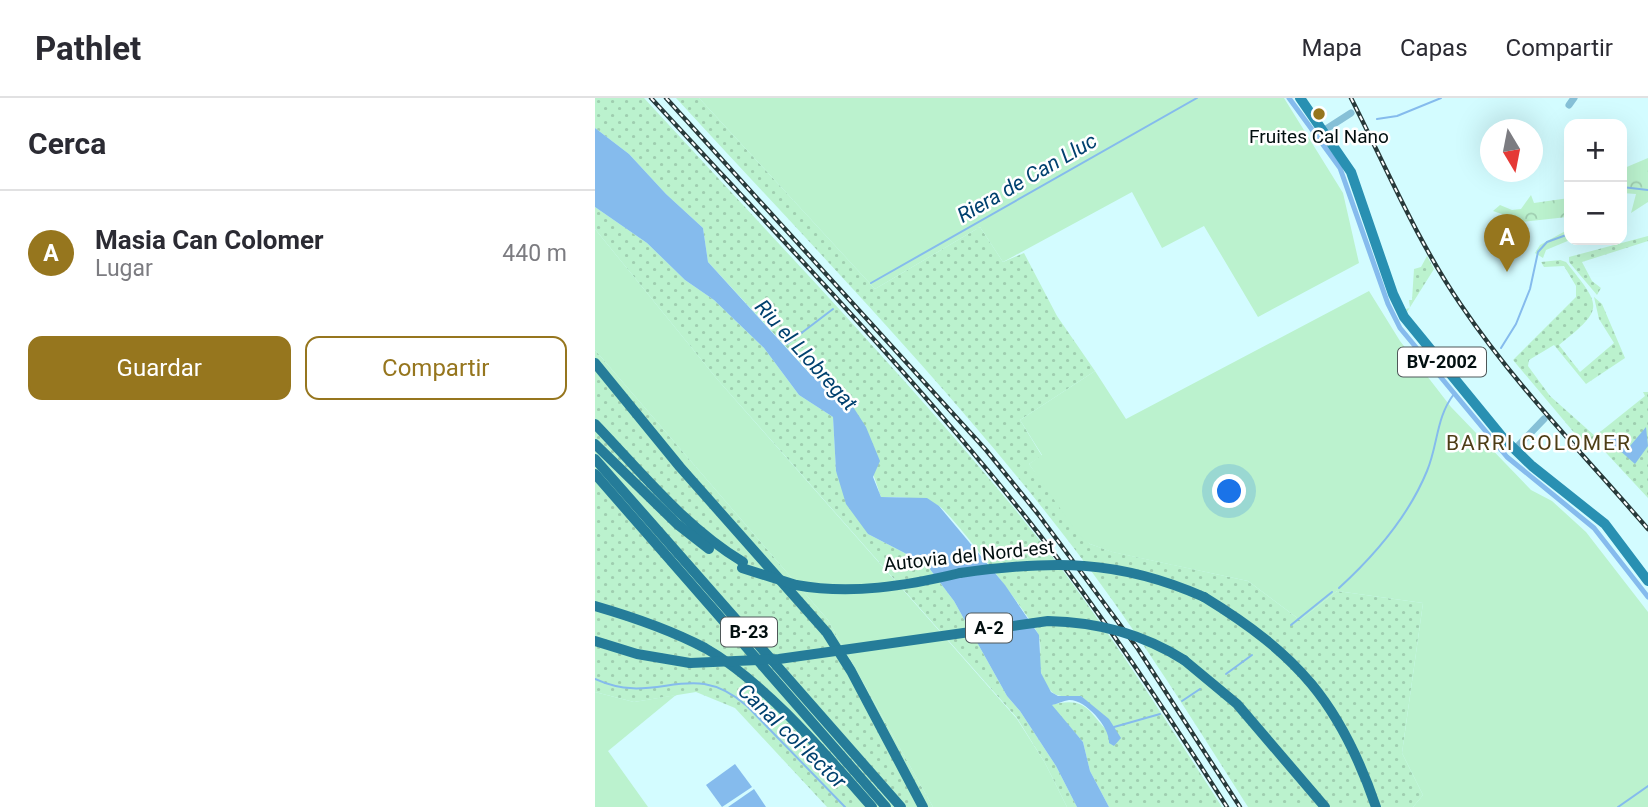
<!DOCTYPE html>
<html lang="es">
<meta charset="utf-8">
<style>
body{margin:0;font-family:Roboto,sans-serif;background:#f7f7f7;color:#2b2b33}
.controls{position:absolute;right:21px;top:21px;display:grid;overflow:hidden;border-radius:14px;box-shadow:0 7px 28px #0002}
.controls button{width:63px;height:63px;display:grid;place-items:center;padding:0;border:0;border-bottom:2px solid #e1e1e2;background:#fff;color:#2b2b33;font:35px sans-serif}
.compass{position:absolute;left:885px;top:21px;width:63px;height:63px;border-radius:50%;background:#fff;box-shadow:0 7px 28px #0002;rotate:170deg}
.you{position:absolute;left:635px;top:394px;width:24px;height:24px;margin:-18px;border:5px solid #fff;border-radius:50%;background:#1a73e8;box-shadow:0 0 0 10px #1a73e833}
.badge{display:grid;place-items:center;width:46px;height:46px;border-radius:50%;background:#96761e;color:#fff;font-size:23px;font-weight:700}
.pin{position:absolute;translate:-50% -58px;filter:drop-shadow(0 2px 4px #0008)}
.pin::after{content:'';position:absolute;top:37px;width:24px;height:21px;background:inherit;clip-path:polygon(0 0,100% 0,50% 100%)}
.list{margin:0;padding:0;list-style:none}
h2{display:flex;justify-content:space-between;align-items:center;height:91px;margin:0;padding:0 28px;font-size:30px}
h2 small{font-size:23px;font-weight:400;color:#7c7c81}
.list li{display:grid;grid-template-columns:46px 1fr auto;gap:21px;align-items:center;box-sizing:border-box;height:126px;padding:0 28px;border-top:2px solid #e1e1e2}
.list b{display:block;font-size:26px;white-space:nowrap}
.list p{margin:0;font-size:23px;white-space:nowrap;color:#7c7c81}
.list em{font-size:23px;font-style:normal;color:#7c7c81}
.actions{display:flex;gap:14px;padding:21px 28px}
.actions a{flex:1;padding:16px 0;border:2px solid #96761e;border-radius:14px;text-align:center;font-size:24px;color:#96761e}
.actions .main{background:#96761e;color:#fff}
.map{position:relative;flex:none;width:1053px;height:709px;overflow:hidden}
header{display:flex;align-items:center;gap:42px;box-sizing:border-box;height:98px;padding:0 35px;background:#fff;border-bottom:2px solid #e1e1e2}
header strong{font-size:33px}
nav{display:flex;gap:38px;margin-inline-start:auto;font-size:24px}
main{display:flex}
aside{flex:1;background:#fff}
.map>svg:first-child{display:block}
</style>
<header>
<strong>Pathlet</strong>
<nav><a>Mapa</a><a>Capas</a><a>Compartir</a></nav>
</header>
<main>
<aside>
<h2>Cerca<small></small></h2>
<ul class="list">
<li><span class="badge">A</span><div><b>Masia Can Colomer</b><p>Lugar</p></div><em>440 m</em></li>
</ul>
<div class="actions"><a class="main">Guardar</a><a>Compartir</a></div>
</aside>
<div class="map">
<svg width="1053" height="709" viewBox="0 0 1053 709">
<defs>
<pattern id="grass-dots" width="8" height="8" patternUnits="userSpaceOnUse" patternTransform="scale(1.75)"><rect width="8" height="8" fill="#bbf2ce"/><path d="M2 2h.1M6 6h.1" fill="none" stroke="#9fceb0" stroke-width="1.8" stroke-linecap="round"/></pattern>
<pattern id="forest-crowns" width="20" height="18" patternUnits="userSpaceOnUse" patternTransform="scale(1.75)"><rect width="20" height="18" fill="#bbf2ce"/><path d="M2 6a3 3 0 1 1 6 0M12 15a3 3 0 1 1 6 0" fill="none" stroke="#9fceb0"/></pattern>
</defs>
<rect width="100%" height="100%" fill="#d3fcff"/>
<g fill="url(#grass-dots)">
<path d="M 0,0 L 49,0 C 173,135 301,268 418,409 C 496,503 561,607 627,709 L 514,709 L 495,673 L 488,644 L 456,607 C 501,595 494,627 525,640 L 486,598 C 476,598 462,601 455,592 C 437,570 450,554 443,536 C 438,522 356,415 344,408 C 329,399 303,399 286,399 L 253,302 L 217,277 L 113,164 L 108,130 L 71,96 L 34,56 L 0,30 Z"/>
<path d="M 81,0 L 104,0 L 280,191 L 385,129 L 408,164 L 429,155 L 462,218 L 500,273 L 425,322 L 447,358 L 434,366 L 495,446 L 518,454 L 653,483 L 705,522 L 742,493 L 828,505 L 807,655 L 828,697 L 818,709 L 653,709 C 597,621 542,532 478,449 C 357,291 216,147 81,0 Z"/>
<path d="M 0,109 L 52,145 L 90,182 L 119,202 L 169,250 L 204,297 L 238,319 L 241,373 L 273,436 L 331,466 L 359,503 L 412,598 L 425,613 L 461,668 L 482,709 L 472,709 L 450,665 L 422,620 L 122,281 L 0,131 Z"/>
<path d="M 1053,138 L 1053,143 L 987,164 L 997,183 L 1006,190 L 1002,197 L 974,164 L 974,159 Z"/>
<path d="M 832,158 L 839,171 L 812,214 L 811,211 L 815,210 L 814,202 L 817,202 L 819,171 L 826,169 Z"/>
<path d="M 965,162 L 971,164 C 1007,209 1010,210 964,247 L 985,274 L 1019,245 L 1004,221 L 999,199 L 1007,206 L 1030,260 L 991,286 L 959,247 L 934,262 L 933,268 L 955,298 L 1000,338 L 1050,298 L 1048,294 L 1053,294 L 1053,400 L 1001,344 L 993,346 L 992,350 L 918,262 L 981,199 L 981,188 L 969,168 L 949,169 L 946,164 Z"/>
<path d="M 0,252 L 233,522 L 338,709 L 232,709 L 140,610 L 101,594 L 39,604 L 0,594 Z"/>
</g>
<g fill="url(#forest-crowns)">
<path d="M 1053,60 L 1053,104 L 1036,115 L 1041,96 L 1027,95 L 1027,71 Z"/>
<path d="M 936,97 L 939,105 L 974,100 L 974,123 L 972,119 L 918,125 L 916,119 L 898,113 L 905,107 L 917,112 L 926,111 Z"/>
<path d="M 974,131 L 975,142 L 951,152 L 948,160 L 940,155 L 945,147 Z"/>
</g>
<g fill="#bbf2ce">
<path d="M 104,0 L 689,0 L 748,95 L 764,165 L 663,219 L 609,128 L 567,150 L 537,94 L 408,164 L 385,129 L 280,191 Z"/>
<path d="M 0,131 L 122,281 L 422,621 L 450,665 L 472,709 L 338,709 L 233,522 L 0,252 Z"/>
<path d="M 774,193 L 805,243 L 856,309 L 936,392 L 957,403 L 991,434 L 1053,514 L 1053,709 L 818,709 L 828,697 L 807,655 L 828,505 L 742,493 L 705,522 L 653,483 L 517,454 L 495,446 L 483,436 L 434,366 L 447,357 L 425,322 L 500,273 L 531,321 Z"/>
<path d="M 0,594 L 39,604 L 81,597 L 13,653 L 53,709 L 0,709 Z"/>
</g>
<g fill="#85bbed">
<path d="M 0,30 L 34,56 L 71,96 L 108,130 L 113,164 L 216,277 L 253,301 L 271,329 L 285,363 L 278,379 L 286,399 L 332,400 L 344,408 L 410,487 L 444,537 L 446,575 L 456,594 L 463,598 L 486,598 L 514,621 L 526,640 L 519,648 L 514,645 C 515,629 490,601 474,602 C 468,603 462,606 457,607 L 488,644 L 495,673 L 514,709 L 482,709 L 461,668 L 425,613 L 412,598 L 359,503 L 331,466 L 273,436 L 251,406 L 241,373 L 238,319 L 204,297 L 169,250 L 119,202 L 90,182 L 52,145 L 0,109 Z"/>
<path d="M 1051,329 L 1053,348 L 1040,366 L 1013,342 L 1019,336 L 1035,348 Z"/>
<path d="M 140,666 L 157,689 L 127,709 L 111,687 Z"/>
<path d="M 159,691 L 171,709 L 133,709 Z"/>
</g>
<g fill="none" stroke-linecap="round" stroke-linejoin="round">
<g stroke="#85bbed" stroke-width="2">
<path d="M 782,21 L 802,18 L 846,0"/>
<path d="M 1027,89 L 1053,92"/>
<path d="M 276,185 L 602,0"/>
<path d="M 192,246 L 238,211"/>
<path d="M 906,250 L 921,226 L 935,191 L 943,154 L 952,144 L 974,136"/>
<path d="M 744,490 C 779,458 814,417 832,373 C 843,347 841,319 859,296"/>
<path d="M 696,527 L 737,494"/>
<path d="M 631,576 L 657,557"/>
<path d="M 0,581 C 63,610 95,558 152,608 L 250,709"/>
<path d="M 587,603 L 605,591"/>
<path d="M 519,629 L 565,616"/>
<path d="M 1023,709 L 1053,688"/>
</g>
<path stroke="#85bbed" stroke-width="5" d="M 694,0 L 745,70 L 793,206 L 805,230 L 912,359 L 999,430 L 1053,499"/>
<g stroke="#86c0d7" stroke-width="7">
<path d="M 974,7 L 979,0"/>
<path d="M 728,33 L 756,15"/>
<path d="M 919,352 L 949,321"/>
</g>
<path stroke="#2990b2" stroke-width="10" d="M 705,0 L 756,74 L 798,196 L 809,219 L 908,340 L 937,368 L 1010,426 L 1053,483"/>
<g stroke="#257c99" stroke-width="10">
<path d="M 0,265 L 85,369 L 232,535 L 256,573 L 328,709"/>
<path d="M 0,326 C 47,375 90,429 148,464"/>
<path d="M 0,346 L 82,426 L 114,451"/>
<path d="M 0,361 L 306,709"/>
<path d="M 0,376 L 291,709"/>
<path d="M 201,487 C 256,497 311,488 365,475"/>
<path d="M 609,499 C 702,556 745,604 781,709"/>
<path d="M 0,508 C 38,519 76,532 110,550 C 170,584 231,657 277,709"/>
<path d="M 0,543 L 42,556 L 95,565"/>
<path d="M 589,562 L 642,606 L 730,709"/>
</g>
<g stroke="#27393a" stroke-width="4.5">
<g id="rail">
<path d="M 56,0 C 184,139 316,275 433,422 C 506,514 569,611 632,709"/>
<path d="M 71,0 L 391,352 L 443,416 L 543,551 L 645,709"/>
<path d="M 756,0 C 791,69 822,143 866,207 C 920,287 990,358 1053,431"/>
</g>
</g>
<use href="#rail" stroke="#fff" stroke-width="2" stroke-dasharray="5" stroke-linecap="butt"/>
<g stroke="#257c99" stroke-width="10">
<path d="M 147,470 L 201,487"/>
<path d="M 365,475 C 456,462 523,461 609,499"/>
<path d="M 95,565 L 184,561 L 453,523 C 502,524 548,536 589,562"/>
</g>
</g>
<circle fill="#96761e" stroke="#fff" stroke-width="2.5" cx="724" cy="16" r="7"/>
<g text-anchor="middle" stroke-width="5" stroke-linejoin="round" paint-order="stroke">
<g fill="#fff" stroke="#4e5758" stroke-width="2">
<rect x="803" y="249.5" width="88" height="29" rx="5"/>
<rect x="371" y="515.5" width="46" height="29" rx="5"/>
<rect x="126" y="519.5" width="56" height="29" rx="5"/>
</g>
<g font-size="18" font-weight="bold" fill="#020f10">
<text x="847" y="270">BV-2002</text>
<text x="394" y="536">A-2</text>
<text x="154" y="540">B-23</text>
</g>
<g font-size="19" fill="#020f10" stroke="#fff">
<text x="724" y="45">Fruites Cal Nano</text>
</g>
<g font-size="19" fill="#020f10" stroke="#fff">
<text transform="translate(374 457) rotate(-6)" y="7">Autovia del Nord-est</text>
</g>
<g font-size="21" font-style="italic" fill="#00416f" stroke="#fff">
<text transform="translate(432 80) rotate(-30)" y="7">Riera de Can Lluc</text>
<text transform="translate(211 257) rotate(48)" y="7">Riu el Llobregat</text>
<text transform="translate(197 638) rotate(44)" y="7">Canal col·lector</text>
</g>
<g font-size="21" letter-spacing="2" fill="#4d3d16" stroke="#fff">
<text x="944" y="352">BARRI COLOMER</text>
</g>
</g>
</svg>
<div class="controls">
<button>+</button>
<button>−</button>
</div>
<svg class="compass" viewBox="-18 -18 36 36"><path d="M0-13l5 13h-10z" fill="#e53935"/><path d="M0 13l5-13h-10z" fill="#7c7c81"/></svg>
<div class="you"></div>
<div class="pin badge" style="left:912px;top:174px">A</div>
</div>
</main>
